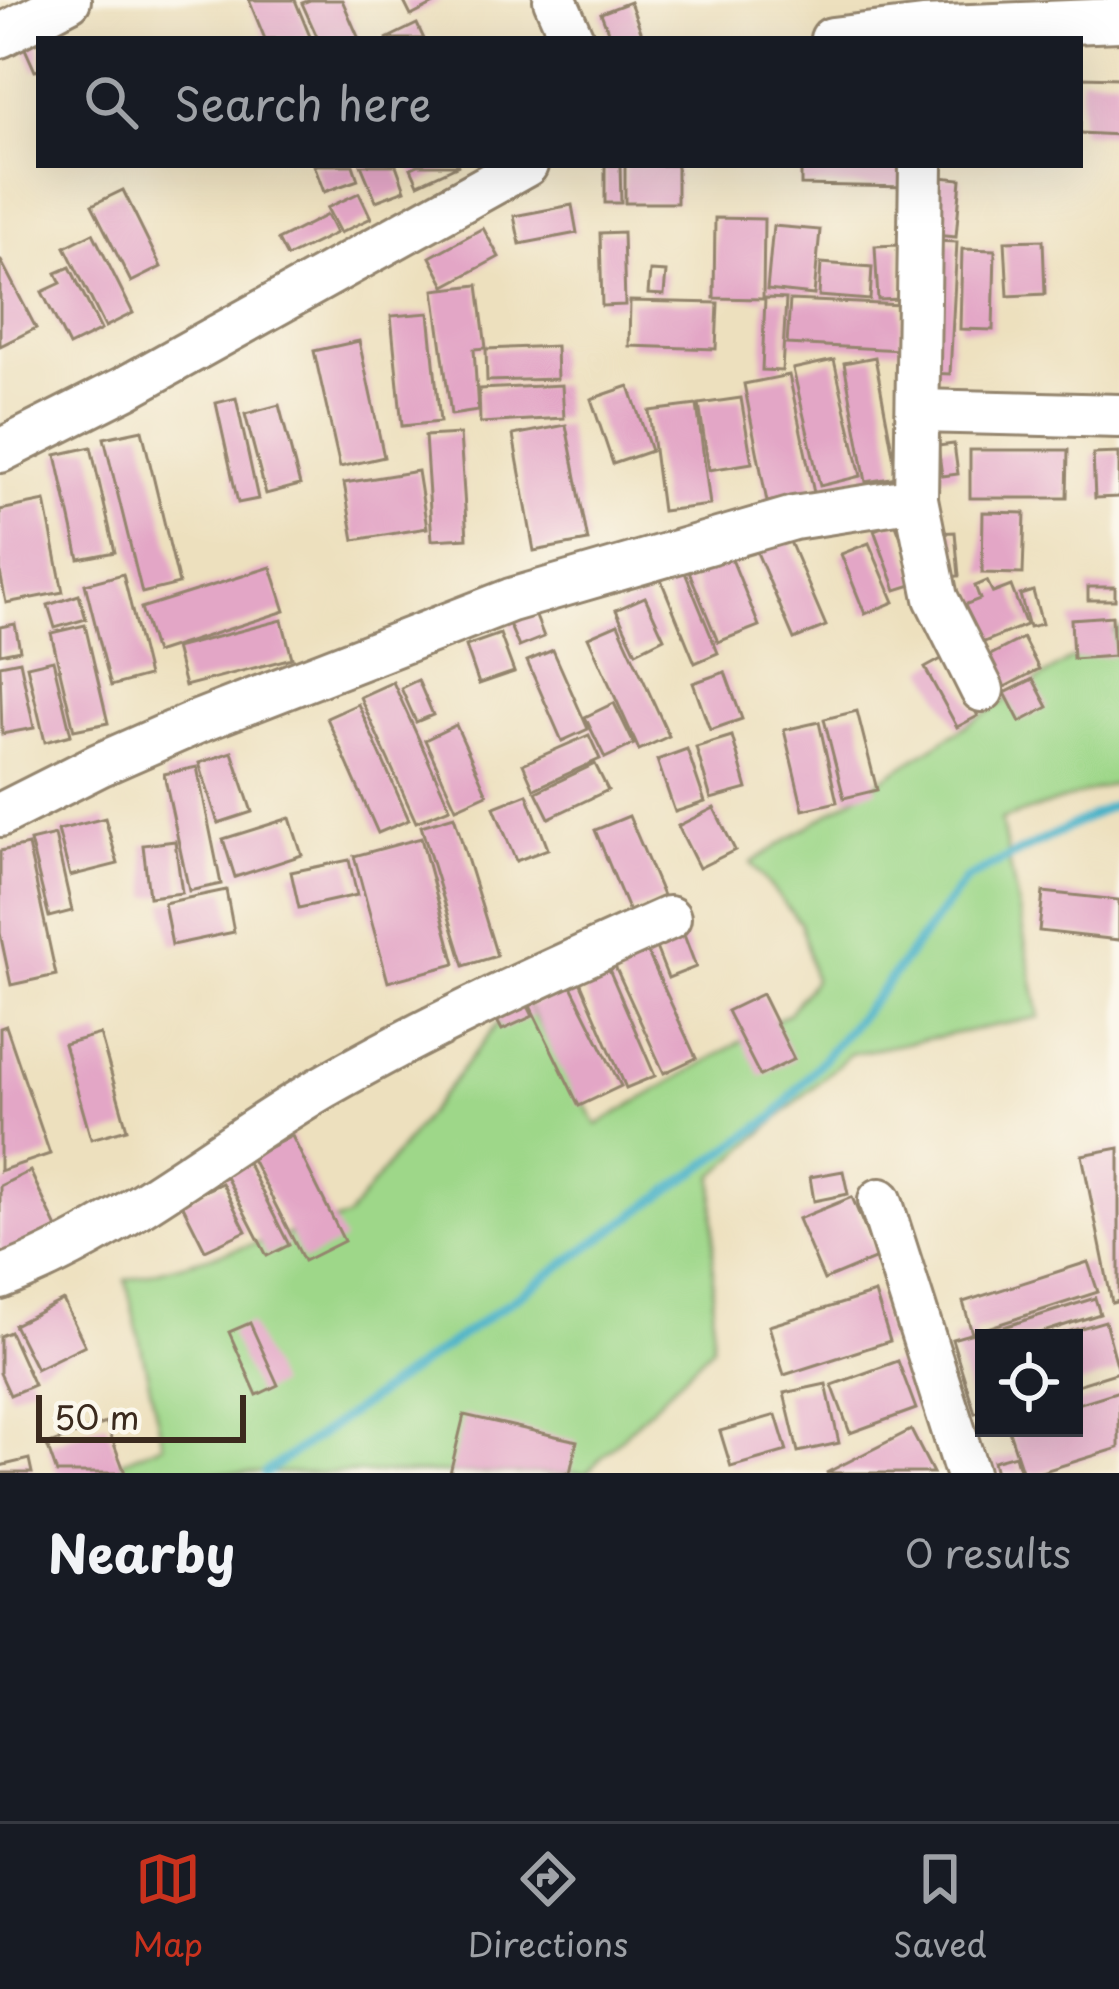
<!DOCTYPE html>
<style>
body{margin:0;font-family:"Playpen Sans",sans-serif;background:#242831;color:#f1f3f6}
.controls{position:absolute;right:36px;bottom:36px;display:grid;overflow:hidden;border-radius:0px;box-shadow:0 12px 48px #0002}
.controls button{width:108px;height:108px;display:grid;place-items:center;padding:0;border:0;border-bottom:3px solid #363941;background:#171b24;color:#f1f3f6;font:60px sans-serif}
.scale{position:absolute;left:36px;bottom:30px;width:210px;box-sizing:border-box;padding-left:12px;border:6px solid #3b2a1e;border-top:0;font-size:33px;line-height:42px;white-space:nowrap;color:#3b2a1e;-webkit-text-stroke:9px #fbf7ec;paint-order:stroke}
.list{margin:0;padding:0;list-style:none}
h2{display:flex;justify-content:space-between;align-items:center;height:156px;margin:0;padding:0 48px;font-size:51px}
h2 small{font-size:39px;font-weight:400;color:#9ea1a6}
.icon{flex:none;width:66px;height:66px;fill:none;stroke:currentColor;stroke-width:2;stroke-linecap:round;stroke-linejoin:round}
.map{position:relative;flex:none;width:1119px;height:1473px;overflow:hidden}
.search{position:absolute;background:#171b24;box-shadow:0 12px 48px #0002;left:36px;right:36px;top:36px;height:132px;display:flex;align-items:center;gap:30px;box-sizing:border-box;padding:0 42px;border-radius:0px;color:#9ea1a6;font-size:45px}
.sheet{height:348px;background:#171b24}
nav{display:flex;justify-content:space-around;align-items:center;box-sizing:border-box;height:168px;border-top:3px solid #363941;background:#171b24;font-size:33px;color:#9ea1a6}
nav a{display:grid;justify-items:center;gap:6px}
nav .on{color:#c8321e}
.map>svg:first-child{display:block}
</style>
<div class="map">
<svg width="1119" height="1473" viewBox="0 0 1119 1473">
<rect width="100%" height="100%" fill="#fbf7ec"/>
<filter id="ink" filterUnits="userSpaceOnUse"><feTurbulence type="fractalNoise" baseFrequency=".00833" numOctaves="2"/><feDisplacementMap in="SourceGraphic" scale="24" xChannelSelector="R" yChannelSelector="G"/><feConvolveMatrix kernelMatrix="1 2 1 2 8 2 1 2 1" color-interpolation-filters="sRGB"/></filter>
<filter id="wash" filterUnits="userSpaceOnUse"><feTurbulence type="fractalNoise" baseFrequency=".004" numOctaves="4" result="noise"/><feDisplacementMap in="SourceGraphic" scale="48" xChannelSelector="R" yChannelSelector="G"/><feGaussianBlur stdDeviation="2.7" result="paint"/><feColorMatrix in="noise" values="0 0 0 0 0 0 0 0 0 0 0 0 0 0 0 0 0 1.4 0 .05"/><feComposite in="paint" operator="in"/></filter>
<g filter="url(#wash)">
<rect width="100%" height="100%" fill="#ede0be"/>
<path fill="#9ed789" stroke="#6c8054" stroke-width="3" d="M 1119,628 L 1119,782 L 1001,820 L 1040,1017 L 850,1054 L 714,1176 L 712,1347 L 586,1473 L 95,1473 L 163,1444 L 126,1280 L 347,1218 L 521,993 L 597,1125 L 789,1013 L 814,980 L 801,924 L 751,863 Z"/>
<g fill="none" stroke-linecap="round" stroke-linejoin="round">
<path stroke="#4ab2c8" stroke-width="9" d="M 265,1473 L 774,1117 L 881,991 L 966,879 L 1119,802"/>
</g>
<g id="blocks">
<g fill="#e3a6c6">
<path d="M 249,0 L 295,0 L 311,39 L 265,39 Z"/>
<path d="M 310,0 L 342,0 L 359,39 L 318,39 L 302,3 Z"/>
<path d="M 403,0 L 442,0 L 411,16 Z"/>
<path d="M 630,2 L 644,39 L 611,39 L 601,13 Z"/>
<path d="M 417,24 L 424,39 L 386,39 Z"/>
<path d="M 60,29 L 65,39 L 39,39 L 39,70 L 35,71 L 23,44 Z"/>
<path d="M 1081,77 L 1119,78 L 1119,135 L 1080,133 Z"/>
<path d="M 314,165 L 353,165 L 358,180 L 324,192 Z"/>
<path d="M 361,165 L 396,165 L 405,190 L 376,201 Z"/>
<path d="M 418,165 L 459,165 L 418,184 L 411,168 Z"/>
<path d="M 605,165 L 620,165 L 621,203 L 605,203 Z"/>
<rect x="625" y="165" width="52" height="38"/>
<path d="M 801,165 L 911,165 L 911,187 L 801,185 Z"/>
<path d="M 939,177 L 961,179 L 956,237 L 934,235 Z"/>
<path d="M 123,190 L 161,267 L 131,282 L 92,205 Z"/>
<path d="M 359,193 L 371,218 L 340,233 L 327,208 Z"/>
<path d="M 572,205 L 577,233 L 520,244 L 514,216 Z"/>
<path d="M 327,215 L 336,233 L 287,257 L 278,240 Z"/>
<path d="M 715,218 L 764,219 L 763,299 L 714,298 Z"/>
<path d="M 773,226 L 820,230 L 814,295 L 767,290 Z"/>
<path d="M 483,228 L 499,257 L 445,286 L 430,257 Z"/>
<path d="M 623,232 L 625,305 L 602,306 L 600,233 Z"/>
<path d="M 93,233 L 133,313 L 105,327 L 65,247 Z"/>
<path d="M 1043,240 L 1045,294 L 1008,296 L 1005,241 Z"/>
<path d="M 934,241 L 957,242 L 950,374 L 928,373 Z"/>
<path d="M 899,245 L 902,299 L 878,300 L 875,246 Z"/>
<path d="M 962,249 L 995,250 L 993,330 L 960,329 Z"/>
<path d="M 0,259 L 36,328 L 0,346 Z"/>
<path d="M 821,263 L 872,267 L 870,300 L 819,296 Z"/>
<path d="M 70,267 L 101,330 L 69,346 L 42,292 L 61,283 L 56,273 Z"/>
<path d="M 650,271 L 666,272 L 664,295 L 648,294 Z"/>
<path d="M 478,285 L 486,348 L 474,349 L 478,411 L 451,415 L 434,290 Z"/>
<path d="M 765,298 L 786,299 L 782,371 L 762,370 Z"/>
<path d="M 790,300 L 902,305 L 900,350 L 787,344 Z"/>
<path d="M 630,301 L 718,303 L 716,349 L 629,346 Z"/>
<path d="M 429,313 L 440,422 L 402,426 L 391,316 Z"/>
<path d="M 359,341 L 384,457 L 340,467 L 314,351 Z"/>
<path d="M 556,346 L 557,379 L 487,381 L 486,349 Z"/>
<path d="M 875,357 L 897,477 L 866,482 L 844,363 Z"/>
<path d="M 834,360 L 861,476 L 820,486 L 793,369 Z"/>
<path d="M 789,375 L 814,493 L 767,502 L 744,384 Z"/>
<path d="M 562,385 L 564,418 L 480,423 L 479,389 Z"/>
<path d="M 629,386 L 651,451 L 613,464 L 591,399 Z"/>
<path d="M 236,398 L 258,499 L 238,503 L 216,403 Z"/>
<path d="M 741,398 L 752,463 L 709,470 L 699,404 Z"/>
<path d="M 279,405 L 300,485 L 266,494 L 245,414 Z"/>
<path d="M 697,405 L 710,505 L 662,511 L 649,411 Z"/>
<path d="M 566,425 L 588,541 L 534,551 L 513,435 Z"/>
<path d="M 142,430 L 179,584 L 142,593 L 104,438 Z"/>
<path d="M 460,434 L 467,538 L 432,540 L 425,436 Z"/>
<path d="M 954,444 L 958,474 L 942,476 L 938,446 Z"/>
<path d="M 91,447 L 115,552 L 79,559 L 56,455 Z"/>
<path d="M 970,450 L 1068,450 L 1067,498 L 970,498 Z"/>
<path d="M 1119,453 L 1119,497 L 1095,498 L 1093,454 Z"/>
<path d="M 418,471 L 427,528 L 354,540 L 344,483 Z"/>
<path d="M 45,501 L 63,592 L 6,603 L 0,572 L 0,510 Z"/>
<path d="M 983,512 L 1025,513 L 1023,574 L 982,573 Z"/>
<path d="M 895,522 L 918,583 L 896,590 L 874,530 Z"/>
<path d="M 955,532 L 959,576 L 938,578 L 934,533 Z"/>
<path d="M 788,537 L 826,626 L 794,639 L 756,550 Z"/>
<path d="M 869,543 L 894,602 L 865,614 L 841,554 Z"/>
<path d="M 729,552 L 759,626 L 718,642 L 688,569 Z"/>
<path d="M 271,567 L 285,611 L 155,653 L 141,608 Z"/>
<path d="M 684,570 L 718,653 L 695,663 L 661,580 Z"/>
<path d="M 123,574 L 148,676 L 111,686 L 85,584 Z"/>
<path d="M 987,581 L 993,593 L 1011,586 L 1026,625 L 967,649 L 951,610 L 980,599 L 975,586 Z"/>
<rect x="1088" y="587" width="27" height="13"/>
<path d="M 1033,591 L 1042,624 L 1029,627 L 1020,595 Z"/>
<path d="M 79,595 L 86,619 L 55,628 L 48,605 Z"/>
<path d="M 645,597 L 664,638 L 636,652 L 616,610 Z"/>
<path d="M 533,609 L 544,637 L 519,647 L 507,619 Z"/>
<path d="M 1112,616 L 1114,656 L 1073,659 L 1071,619 Z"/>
<path d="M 282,620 L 292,658 L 185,686 L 175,648 Z"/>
<path d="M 15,624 L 20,650 L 0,654 L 0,627 Z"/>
<path d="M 618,624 L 669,736 L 639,750 L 588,637 Z"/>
<path d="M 85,625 L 108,723 L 74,730 L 51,633 Z"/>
<path d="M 500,634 L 514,672 L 479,684 L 466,646 Z"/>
<path d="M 1023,638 L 1039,669 L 997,691 L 981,660 Z"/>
<path d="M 553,650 L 588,729 L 562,741 L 527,661 Z"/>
<path d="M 945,657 L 978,716 L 957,727 L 925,668 Z"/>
<path d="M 53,660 L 71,735 L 45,742 L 27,666 Z"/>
<path d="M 20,661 L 34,728 L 2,734 L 0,665 Z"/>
<path d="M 725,672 L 742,719 L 710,730 L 693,683 Z"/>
<path d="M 1033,679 L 1048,707 L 1020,722 L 1005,693 Z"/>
<path d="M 418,680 L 433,715 L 416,722 L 401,688 Z"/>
<path d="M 393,682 L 450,808 L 416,822 L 360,697 Z"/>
<path d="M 614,703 L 634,744 L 605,758 L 585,717 Z"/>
<path d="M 358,704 L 409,820 L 378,833 L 327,718 Z"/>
<path d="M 857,711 L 877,790 L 844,798 L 824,719 Z"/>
<path d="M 819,722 L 837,802 L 803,810 L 784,730 Z"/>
<path d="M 456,725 L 487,794 L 456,808 L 425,740 Z"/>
<path d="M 589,735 L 600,759 L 534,789 L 523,764 Z"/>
<path d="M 732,736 L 747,789 L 711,799 L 696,747 Z"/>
<path d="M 687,749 L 705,802 L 675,812 L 657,760 Z"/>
<path d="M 232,752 L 252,812 L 218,823 L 199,763 Z"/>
<path d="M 595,764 L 608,790 L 549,818 L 536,792 Z"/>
<path d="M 197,767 L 221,884 L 189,891 L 164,774 Z"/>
<path d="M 527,794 L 548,849 L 516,861 L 494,807 Z"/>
<path d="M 714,808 L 735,850 L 699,868 L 678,826 Z"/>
<path d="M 454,816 L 497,956 L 464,966 L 421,826 Z"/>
<path d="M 629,816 L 664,898 L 629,912 L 595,830 Z"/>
<path d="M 105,818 L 118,864 L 70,876 L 58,830 Z"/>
<path d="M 290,818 L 302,855 L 235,877 L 223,839 Z"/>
<path d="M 55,835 L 72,911 L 49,917 L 30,841 Z"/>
<path d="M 421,838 L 455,964 L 388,982 L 354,856 Z"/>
<path d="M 175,841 L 182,893 L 149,897 L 143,845 Z"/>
<path d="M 28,845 L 56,975 L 11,985 L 0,933 L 0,851 Z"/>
<path d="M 349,860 L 357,895 L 299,908 L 291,872 Z"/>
<path d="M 226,890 L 234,932 L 172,945 L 164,903 Z"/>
<path d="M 1043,892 L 1119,900 L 1119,940 L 1039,931 Z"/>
<path d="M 684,935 L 696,967 L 668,978 L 655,945 Z"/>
<path d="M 647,951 L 696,1058 L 664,1073 L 615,966 Z"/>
<path d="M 608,967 L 655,1076 L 626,1088 L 579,979 Z"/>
<path d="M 571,986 L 621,1086 L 579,1106 L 530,1006 Z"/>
<path d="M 762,994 L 794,1059 L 760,1076 L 727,1011 Z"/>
<path d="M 525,1000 L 533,1016 L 502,1030 L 494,1015 Z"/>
<path d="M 6,1026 L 50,1154 L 0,1171 L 0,1028 Z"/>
<path d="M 100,1034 L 127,1129 L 91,1139 L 64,1044 Z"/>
<path d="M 292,1136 L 344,1241 L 304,1261 L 251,1157 Z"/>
<path d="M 1119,1148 L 1119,1301 L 1112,1303 L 1082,1155 Z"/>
<path d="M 247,1162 L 289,1245 L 267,1256 L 224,1173 Z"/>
<path d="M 30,1171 L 57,1228 L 0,1256 L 0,1186 Z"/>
<path d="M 843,1171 L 848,1194 L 814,1201 L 810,1177 Z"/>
<path d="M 222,1183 L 246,1231 L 205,1250 L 181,1202 Z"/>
<path d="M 852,1197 L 877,1258 L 824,1280 L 798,1219 Z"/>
<path d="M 1088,1262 L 1098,1292 L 972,1333 L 963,1302 Z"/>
<path d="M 875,1293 L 890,1341 L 784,1375 L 769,1326 Z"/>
<path d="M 1095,1298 L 1100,1314 L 1025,1338 L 994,1338 L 991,1331 Z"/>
<path d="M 63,1300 L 85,1345 L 36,1369 L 14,1325 Z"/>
<path d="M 1105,1321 L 1119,1372 L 1074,1386 L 1074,1338 L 1050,1337 Z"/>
<path d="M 250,1323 L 278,1385 L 257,1395 L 229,1332 Z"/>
<path d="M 10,1332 L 34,1385 L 10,1395 L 0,1373 L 0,1336 Z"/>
<path d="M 973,1333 L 984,1369 L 984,1410 L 975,1413 L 952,1339 Z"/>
<path d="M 898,1361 L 916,1409 L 850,1433 L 832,1385 Z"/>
<path d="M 826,1384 L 839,1443 L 798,1452 L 784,1393 Z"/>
<path d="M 1119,1391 L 1119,1448 L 1038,1473 L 1023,1473 L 1008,1428 L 1074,1428 L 1074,1405 Z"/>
<path d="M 464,1415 L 577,1441 L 570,1473 L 450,1473 Z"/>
<path d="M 776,1415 L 787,1451 L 731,1467 L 720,1431 Z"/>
<path d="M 106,1423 L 125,1473 L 57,1473 L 47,1445 Z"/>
<path d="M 911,1430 L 933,1473 L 826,1473 Z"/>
<path d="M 1015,1455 L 1020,1473 L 996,1473 L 993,1461 Z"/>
<path d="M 29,1459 L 32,1473 L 0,1473 L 0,1466 Z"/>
</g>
</g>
</g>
<g filter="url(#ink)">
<use href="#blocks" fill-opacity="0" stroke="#94856e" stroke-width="3"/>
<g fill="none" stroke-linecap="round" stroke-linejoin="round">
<g stroke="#94856e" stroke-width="48">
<g id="minor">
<path d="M 555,0 L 572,39"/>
<path d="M 0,36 L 69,0"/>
<path d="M 832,39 L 923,28 L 1119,20"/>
<path d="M 921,165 L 916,499 L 936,598 L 982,690"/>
<path d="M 918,411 L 1119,416"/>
<path d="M 0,451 L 127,387 L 526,165"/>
<path d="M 0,815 L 99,765 L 197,722 L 511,600 L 794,518 L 916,499"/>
<path d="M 880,1200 L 967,1473"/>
<path d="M 0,1278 C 119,1233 214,1151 323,1087 C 434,1023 552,970 669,918"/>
</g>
</g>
<use href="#minor" stroke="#fff" stroke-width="42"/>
</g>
</g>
</svg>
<div class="controls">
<button><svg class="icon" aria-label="locate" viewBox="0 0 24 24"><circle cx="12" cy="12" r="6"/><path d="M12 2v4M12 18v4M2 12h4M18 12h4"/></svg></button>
</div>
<div class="scale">50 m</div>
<div class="search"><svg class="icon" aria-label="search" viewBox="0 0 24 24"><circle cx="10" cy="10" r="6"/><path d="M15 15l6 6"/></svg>Search here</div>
</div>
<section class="sheet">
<h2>Nearby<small>0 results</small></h2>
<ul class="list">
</ul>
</section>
<nav>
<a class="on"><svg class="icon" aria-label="map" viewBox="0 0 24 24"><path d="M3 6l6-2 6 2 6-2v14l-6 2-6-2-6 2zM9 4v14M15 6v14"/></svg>Map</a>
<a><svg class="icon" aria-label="directions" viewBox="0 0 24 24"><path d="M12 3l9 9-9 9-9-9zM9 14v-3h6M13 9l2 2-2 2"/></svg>Directions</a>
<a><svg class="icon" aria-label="saved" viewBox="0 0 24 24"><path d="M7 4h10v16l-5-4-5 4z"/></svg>Saved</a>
</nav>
